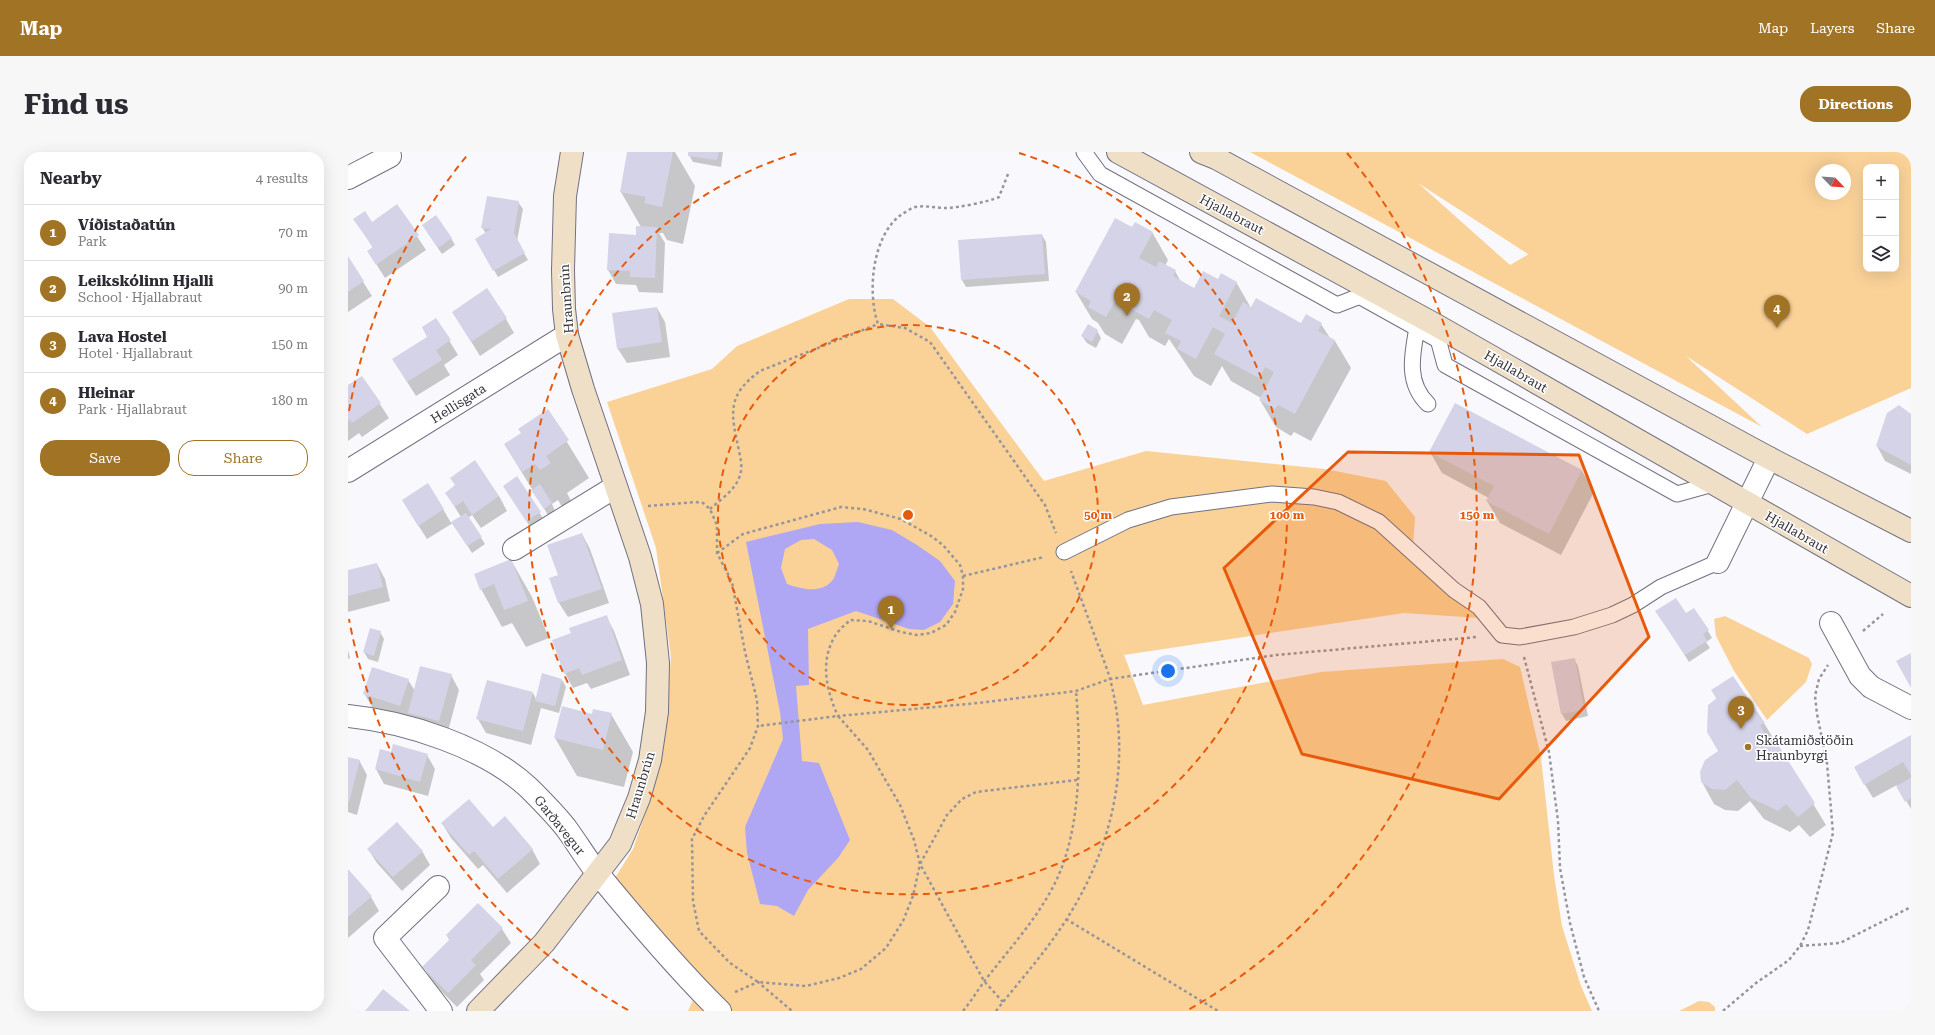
<!DOCTYPE html>
<meta charset="utf-8">
<style>
body{margin:0;font-family:"Roboto Serif",serif;background:#f7f7f7;color:#2b2b33}
.controls{position:absolute;right:12px;top:12px;display:grid;overflow:hidden;border-radius:8px;box-shadow:0 4px 16px #0002}
.controls button{width:36px;height:36px;display:grid;place-items:center;padding:0;border:0;border-bottom:1px solid #e1e1e2;background:#fff;color:#2b2b33;font:20px sans-serif}
.compass{position:absolute;left:1467px;top:12px;width:36px;height:36px;border-radius:50%;background:#fff;box-shadow:0 4px 16px #0002;rotate:115deg}
.you{position:absolute;left:820px;top:519px;width:14px;height:14px;margin:-10px;border:3px solid #fff;border-radius:50%;background:#1a73e8;box-shadow:0 0 0 6px #1a73e833}
.badge{display:grid;place-items:center;width:26px;height:26px;border-radius:50%;background:#a17325;color:#fff;font-size:13px;font-weight:700}
.pin{position:absolute;translate:-50% -33px;filter:drop-shadow(0 1px 2px #0008)}
.pin::after{content:'';position:absolute;top:21px;width:14px;height:12px;background:inherit;clip-path:polygon(0 0,100% 0,50% 100%)}
.list{margin:0;padding:0;list-style:none}
h2{display:flex;justify-content:space-between;align-items:center;height:52px;margin:0;padding:0 16px;font-size:17px}
h2 small{font-size:13px;font-weight:400;color:#7c7c81}
.list li{display:grid;grid-template-columns:26px 1fr auto;gap:12px;align-items:center;box-sizing:border-box;height:56px;padding:0 16px;border-top:1px solid #e1e1e2}
.list b{display:block;font-size:15px;white-space:nowrap}
.list p{margin:0;font-size:13px;white-space:nowrap;color:#7c7c81}
.list em{font-size:13px;font-style:normal;color:#7c7c81}
.actions{display:flex;gap:8px;padding:12px 16px}
.actions a{flex:1;padding:9px 0;border:1px solid #a17325;border-radius:16px;text-align:center;font-size:14px;color:#a17325}
.actions .main{background:#a17325;color:#fff}
.icon{flex:none;width:22px;height:22px;fill:none;stroke:currentColor;stroke-width:2;stroke-linecap:round;stroke-linejoin:round}
.map{position:relative;flex:none;width:1563px;height:859px;overflow:hidden;border-radius:16px}
header{display:flex;align-items:center;gap:24px;box-sizing:border-box;height:56px;padding:0 20px;background:#a17325;color:#fff}
header strong{font-size:19px}
nav{display:flex;gap:22px;margin-inline-start:auto;font-size:14px}
.intro{display:flex;align-items:center;justify-content:space-between;box-sizing:border-box;height:96px;padding:0 24px}
h1{margin:0;font-size:28px}
.button{padding:10px 18px;border-radius:16px;background:#a17325;color:#fff;font-size:14px;font-weight:700}
main{display:flex;gap:24px;padding:0 24px}
aside{flex:1;background:#fff;border-radius:16px;box-shadow:0 4px 16px #0002}
.map>svg:first-child{display:block}
</style>
<header>
<strong>Map</strong>
<nav><a>Map</a><a>Layers</a><a>Share</a></nav>
</header>
<div class="intro"><h1>Find us</h1><a class="button">Directions</a></div>
<main>
<aside>
<h2>Nearby<small>4 results</small></h2>
<ul class="list">
<li><span class="badge">1</span><div><b>Víðistaðatún</b><p>Park</p></div><em>70 m</em></li>
<li><span class="badge">2</span><div><b>Leikskólinn Hjalli</b><p>School · Hjallabraut</p></div><em>90 m</em></li>
<li><span class="badge">3</span><div><b>Lava Hostel</b><p>Hotel · Hjallabraut</p></div><em>150 m</em></li>
<li><span class="badge">4</span><div><b>Hleinar</b><p>Park · Hjallabraut</p></div><em>180 m</em></li>
</ul>
<div class="actions"><a class="main">Save</a><a>Share</a></div>
</aside>
<div class="map">
<svg width="1563" height="859" viewBox="0 0 1563 859">
<rect width="100%" height="100%" fill="#f9f9fd"/>
<g fill="#fad298" fill-rule="evenodd">
<path d="M 902,0 L 1563,0 L 1563,236 L 1459,282 L 1338,204 L 1414,275 ZM 1518,15 L 1548,15 L 1548,117 L 1518,117 ZM 1473,18 L 1497,18 L 1497,42 L 1473,42 ZM 1070,31 L 1180,102 L 1181,102 L 1162,113 Z"/>
<path d="M 501,147 L 545,147 L 582,175 L 696,329 L 798,299 L 977,317 L 1038,329 L 1067,365 L 1065,394 L 1147,467 L 1056,461 L 776,503 L 764,471 L 795,553 L 973,520 L 1155,507 L 1172,515 L 1193,605 L 1206,723 L 1214,774 L 1233,834 L 1244,859 L 340,859 L 355,825 L 265,729 L 285,697 L 300,654 L 311,614 L 318,568 L 323,505 L 308,396 L 259,250 L 364,217 L 389,194 Z"/>
<path d="M 1377,464 L 1461,506 L 1464,512 L 1458,530 L 1419,568 L 1386,519 L 1368,484 L 1366,467 Z"/>
<path d="M 1351,849 L 1361,850 L 1367,855 L 1367,859 L 1331,859 Z"/>
</g>
<path fill="#b0a7f4" fill-rule="evenodd" d="M 510,370 L 544,378 L 569,393 L 592,409 L 607,429 L 605,452 L 592,470 L 576,478 L 561,477 L 508,459 L 460,477 L 461,533 L 448,534 L 454,609 L 471,611 L 502,688 L 490,706 L 460,738 L 446,764 L 429,754 L 412,752 L 399,701 L 397,675 L 435,587 L 432,560 L 398,390 L 472,372 ZM 466,387 L 484,398 L 491,412 C 489,417 487,426 484,429 C 472,442 453,437 439,432 L 433,416 L 437,397 L 453,388 Z"/>
<g fill="#0003">
<path d="M 280,0 L 327,0 L 347,34 L 335,92 L 319,88 L 315,81 L 311,81 L 317,91 L 315,141 L 291,140 L 288,133 L 268,132 L 260,118 L 289,84 L 293,75 L 273,40 Z"/>
<path d="M 342,0 L 375,0 L 373,15 L 345,10 L 341,3 Z"/>
<path d="M 170,50 L 175,57 L 169,89 L 180,108 L 150,125 L 128,87 L 138,82 L 134,75 Z"/>
<path d="M 49,54 L 78,98 L 37,126 L 20,99 L 25,96 L 7,67 L 24,71 Z"/>
<path d="M 784,76 L 804,80 L 820,108 L 817,114 L 827,119 L 833,130 L 847,137 L 870,128 L 888,130 L 903,156 L 953,172 L 973,172 L 982,186 L 987,189 L 1003,216 L 963,289 L 946,280 L 943,284 L 928,275 L 912,248 L 913,246 L 883,229 L 874,214 L 863,234 L 846,224 L 821,187 L 817,194 L 801,185 L 791,168 L 788,167 L 774,192 L 757,182 L 750,171 L 744,167 L 728,140 Z"/>
<path d="M 79,80 L 103,86 L 107,93 L 94,102 Z"/>
<path d="M 694,83 L 698,90 L 701,129 L 618,135 L 614,128 Z"/>
<path d="M 0,106 L 24,144 L 0,160 Z"/>
<path d="M 309,156 L 317,170 L 322,205 L 279,211 L 270,197 Z"/>
<path d="M 105,160 L 158,167 L 166,181 L 132,204 Z"/>
<path d="M 88,167 L 110,203 L 96,213 L 102,223 L 68,244 L 54,222 L 80,185 Z"/>
<path d="M 749,179 L 753,186 L 748,196 L 739,191 L 734,184 Z"/>
<path d="M 14,225 L 41,266 L 14,285 L 11,281 L 0,289 L 0,235 Z"/>
<path d="M 1107,252 L 1234,319 L 1246,340 L 1213,403 L 1152,371 L 1139,349 L 1141,346 L 1094,321 L 1082,300 Z"/>
<path d="M 200,259 L 241,326 L 219,341 L 223,349 L 214,355 L 210,348 L 204,352 L 207,359 L 200,363 L 157,293 L 174,281 Z"/>
<path d="M 1563,263 L 1563,322 L 1537,309 L 1529,294 Z"/>
<path d="M 169,326 L 196,368 L 183,376 L 160,341 Z"/>
<path d="M 98,341 L 151,344 L 159,359 L 133,376 L 124,363 L 120,366 L 137,392 L 124,401 L 105,371 L 79,387 L 55,349 L 95,357 L 103,371 L 113,365 Z"/>
<path d="M 234,382 L 242,397 L 261,451 L 220,465 L 211,451 L 203,426 L 211,424 Z"/>
<path d="M 163,408 L 184,445 L 201,486 L 178,495 L 164,471 L 154,475 L 133,437 Z"/>
<path d="M 29,412 L 37,427 L 42,449 L 0,460 L 0,419 Z"/>
<path d="M 1338,462 L 1360,479 L 1364,486 L 1358,490 L 1362,496 L 1341,510 L 1313,466 Z"/>
<path d="M 258,464 L 266,479 L 282,523 L 243,537 L 239,531 L 225,536 L 217,521 L 224,482 Z"/>
<path d="M 32,480 L 36,487 L 30,510 L 20,507 L 16,500 Z"/>
<path d="M 0,498 L 2,506 L 0,507 Z"/>
<path d="M 1226,507 L 1230,514 L 1240,564 L 1218,569 L 1214,562 Z"/>
<path d="M 103,523 L 111,538 L 99,583 L 38,579 L 16,541 L 60,528 L 67,539 Z"/>
<path d="M 214,528 L 218,535 L 211,561 L 193,556 L 183,593 L 138,581 L 130,567 L 185,541 L 188,547 Z"/>
<path d="M 1364,539 L 1416,571 L 1478,673 L 1462,685 L 1451,673 L 1442,680 L 1416,667 L 1402,649 L 1390,659 L 1377,658 L 1366,652 L 1354,630 L 1372,600 L 1369,547 Z"/>
<path d="M 263,562 L 285,600 L 276,635 L 229,624 L 207,586 L 245,563 Z"/>
<path d="M 1563,584 L 1563,657 L 1549,633 L 1525,646 L 1507,616 Z"/>
<path d="M 44,602 L 79,603 L 87,617 L 80,644 L 36,632 L 28,617 Z"/>
<path d="M 0,606 L 11,608 L 19,623 L 9,663 L 0,660 Z"/>
<path d="M 94,671 L 145,676 L 184,697 L 192,712 L 159,741 L 135,713 L 130,717 L 103,686 Z"/>
<path d="M 20,697 L 74,699 L 82,713 L 54,739 L 29,711 Z"/>
<path d="M 0,718 L 23,745 L 31,759 L 0,786 Z"/>
<path d="M 130,753 L 154,777 L 163,791 L 132,822 L 136,828 L 109,855 L 84,830 L 76,815 L 102,789 L 99,784 Z"/>
</g>
<g fill="#d5d3e8">
<path d="M 279,0 L 325,0 L 314,55 L 296,51 L 298,45 L 272,40 Z"/>
<path d="M 340,0 L 371,0 L 369,8 L 340,4 Z"/>
<path d="M 139,44 L 171,49 L 166,81 L 177,101 L 145,119 L 127,87 L 143,77 L 133,76 Z"/>
<path d="M 49,52 L 71,83 L 28,113 L 19,99 L 25,95 L 5,67 L 17,59 L 24,70 Z"/>
<path d="M 88,63 L 104,86 L 90,96 L 74,73 Z"/>
<path d="M 767,66 L 784,75 L 787,70 L 805,80 L 791,106 L 808,115 L 811,109 L 828,118 L 825,124 L 846,136 L 855,119 L 870,127 L 873,121 L 889,130 L 871,164 L 884,171 L 895,150 L 903,155 L 908,146 L 953,171 L 958,162 L 974,171 L 970,179 L 987,188 L 947,262 L 930,253 L 927,257 L 911,248 L 926,220 L 917,215 L 911,226 L 866,202 L 877,182 L 865,175 L 848,207 L 829,197 L 833,189 L 817,181 L 824,168 L 806,158 L 801,167 L 783,157 L 788,149 L 772,140 L 758,165 L 740,155 L 743,149 L 727,140 Z"/>
<path d="M 288,74 L 309,75 L 307,126 L 282,125 L 282,119 L 259,118 L 261,81 L 288,83 Z"/>
<path d="M 694,82 L 697,122 L 613,128 L 610,88 Z"/>
<path d="M 0,104 L 16,129 L 0,140 Z"/>
<path d="M 139,136 L 159,166 L 123,190 L 104,160 Z"/>
<path d="M 309,155 L 314,190 L 269,197 L 264,161 Z"/>
<path d="M 88,166 L 103,188 L 88,198 L 94,208 L 59,230 L 44,207 L 79,185 L 74,175 Z"/>
<path d="M 740,172 L 750,178 L 744,190 L 733,184 Z"/>
<path d="M 14,224 L 33,251 L 4,271 L 2,267 L 0,269 L 0,233 Z"/>
<path d="M 1107,251 L 1234,318 L 1201,382 L 1138,349 L 1146,334 L 1081,300 Z"/>
<path d="M 1551,253 L 1563,262 L 1563,313 L 1528,294 L 1539,261 Z"/>
<path d="M 200,257 L 221,288 L 198,304 L 203,311 L 192,318 L 187,312 L 174,320 L 156,292 L 173,281 L 170,277 Z"/>
<path d="M 127,308 L 151,344 L 124,363 L 115,349 L 107,355 L 97,341 L 107,333 L 102,326 Z"/>
<path d="M 169,324 L 193,360 L 178,369 L 155,334 Z"/>
<path d="M 80,331 L 96,357 L 70,374 L 54,348 Z"/>
<path d="M 192,332 L 204,351 L 196,357 L 183,338 Z"/>
<path d="M 118,361 L 134,385 L 119,394 L 103,370 Z"/>
<path d="M 234,381 L 254,437 L 210,451 L 201,426 L 210,423 L 199,393 Z"/>
<path d="M 163,407 L 180,449 L 156,458 L 146,432 L 132,438 L 126,422 Z"/>
<path d="M 29,411 L 35,435 L 0,444 L 0,418 Z"/>
<path d="M 1328,446 L 1338,461 L 1346,456 L 1361,478 L 1355,482 L 1359,489 L 1337,503 L 1307,459 Z"/>
<path d="M 259,463 L 274,508 L 234,523 L 231,516 L 216,522 L 204,488 L 223,481 L 221,476 Z"/>
<path d="M 22,476 L 33,479 L 26,504 L 15,500 Z"/>
<path d="M 1563,501 L 1563,536 L 1548,509 Z"/>
<path d="M 1227,506 L 1236,558 L 1213,562 L 1203,510 Z"/>
<path d="M 72,514 L 104,522 L 91,569 L 60,561 Z"/>
<path d="M 24,515 L 61,527 L 52,554 L 15,542 Z"/>
<path d="M 194,521 L 214,527 L 207,554 L 187,549 Z"/>
<path d="M 1385,524 L 1417,571 L 1412,573 L 1421,591 L 1427,588 L 1467,651 L 1450,665 L 1438,652 L 1430,659 L 1403,646 L 1389,628 L 1377,638 L 1364,637 L 1353,630 L 1352,620 L 1357,608 L 1370,599 L 1359,580 L 1360,553 L 1369,546 L 1363,538 Z"/>
<path d="M 139,528 L 185,540 L 175,579 L 128,567 Z"/>
<path d="M 214,554 L 244,562 L 245,557 L 264,561 L 255,598 L 206,586 Z"/>
<path d="M 1563,583 L 1563,623 L 1555,610 L 1516,633 L 1506,615 Z"/>
<path d="M 45,592 L 80,602 L 72,630 L 27,617 L 32,597 L 43,600 Z"/>
<path d="M 0,605 L 12,608 L 1,650 L 0,650 Z"/>
<path d="M 1563,626 L 1563,646 L 1557,650 L 1548,634 Z"/>
<path d="M 121,647 L 145,675 L 157,664 L 185,697 L 150,727 L 126,699 L 121,703 L 93,671 Z"/>
<path d="M 49,670 L 75,699 L 45,725 L 19,697 Z"/>
<path d="M 0,717 L 24,744 L 0,765 Z"/>
<path d="M 130,751 L 155,776 L 123,808 L 128,813 L 100,841 L 74,815 L 102,787 L 98,783 Z"/>
<path d="M 35,837 L 62,859 L 17,859 Z"/>
</g>
<g fill="none" stroke-linecap="round" stroke-linejoin="round">
<g stroke="#727183" stroke-width="17">
<g id="lane">
<path d="M 736,0 L 752,22 L 989,153 L 1025,139"/>
<path d="M 1011,144 L 1090,188"/>
<path d="M 1086,172 L 1097,213 L 1329,342 L 1365,332"/>
<path d="M 1069,176 C 1064,203 1058,231 1080,252"/>
<path d="M 716,400 L 780,368 L 823,355 L 924,342 L 966,345 L 990,350 L 1031,370 L 1106,438 L 1131,455 L 1154,483 L 1172,485 L 1226,475 L 1264,463 L 1285,453 L 1313,435 L 1370,410"/>
</g>
</g>
<g stroke="#727183" stroke-width="24">
<g id="street">
<path d="M 0,26 L 42,4"/>
<path d="M 0,319 L 219,183"/>
<path d="M 166,397 L 267,335"/>
<path d="M 1370,410 L 1421,306"/>
<path d="M 1483,471 L 1512,524 L 1523,535 L 1563,556"/>
<path d="M 0,564 C 59,570 137,595 181,636 C 193,648 207,662 218,676 C 229,691 239,708 251,723 C 288,768 330,818 372,859"/>
<path d="M 90,735 L 37,786 L 93,859"/>
</g>
</g>
<g stroke="#727183" stroke-width="24">
<g id="secondary">
<path d="M 770,0 L 1086,172 L 1563,444"/>
<path d="M 853,0 L 868,6 L 1421,306 L 1563,379"/>
<path d="M 130,859 L 196,791 L 272,692 L 291,646 L 302,608 L 309,560 L 310,511 L 304,452 L 292,405 L 235,237 L 219,183 L 216,157 L 215,118 L 217,44 L 224,0"/>
</g>
</g>
<g stroke="#96959b" stroke-width="2.5" stroke-dasharray="3 3" stroke-linecap="butt">
<path d="M 660,22 L 651,45 C 640,50 609,56 597,56 C 587,56 578,53 567,55 C 563,56 558,60 554,62 C 524,83 519,140 530,172 L 557,176 L 582,190 L 697,353 L 708,381"/>
<path d="M 300,354 L 347,350 L 355,351 L 362,357 L 369,373 L 369,401 L 384,430 L 397,500 L 409,548 L 410,574 L 402,596 L 356,664 L 344,687 L 345,749 L 351,779 L 382,811 L 410,830 L 458,834 L 491,826 L 513,817 L 538,796 L 555,769 L 565,744 L 572,712 L 566,688 L 552,653 L 520,598 L 490,564 L 410,574"/>
<path d="M 362,357 C 372,348 386,339 391,326 C 395,317 393,308 391,299 C 383,261 378,244 412,219 L 530,172"/>
<path d="M 369,401 L 395,382 L 493,355 L 515,357 L 553,367 L 583,384 L 595,393 L 612,413 L 615,424 L 615,437 L 607,460 L 598,473 L 583,481 L 569,483 L 553,480 L 520,469 L 502,468 C 498,472 493,476 489,481 C 471,507 478,538 490,564 L 630,551 L 728,539 L 762,527 L 928,503 L 1129,485"/>
<path d="M 615,424 L 696,405"/>
<path d="M 1515,479 L 1535,462"/>
<path d="M 1176,505 L 1201,600 L 1210,669 L 1212,716 L 1222,771 L 1236,825 L 1251,859"/>
<path d="M 718,767 L 870,859"/>
<path d="M 1452,794 L 1492,791 L 1563,755"/>
<path d="M 387,840 L 410,830 L 444,859"/>
<path d="M 655,850 L 636,829 L 572,712 L 599,663 L 614,647 L 628,640 L 729,628"/>
<path d="M 615,859 C 625,847 632,834 642,822 C 664,794 689,766 706,733 C 734,679 733,599 728,539"/>
<path d="M 648,859 C 668,833 691,808 710,780 C 761,707 786,616 762,527 C 759,516 754,504 750,493 C 741,468 732,444 723,419"/>
<path d="M 1375,859 L 1408,831 L 1441,808 L 1452,794 L 1460,778 L 1485,681 L 1479,611 L 1469,562 L 1467,544 L 1471,527 L 1480,513"/>
</g>
<use href="#lane" stroke="#fff" stroke-width="15"/>
<use href="#street" stroke="#fff" stroke-width="22"/>
<use href="#secondary" stroke="#eedfc6" stroke-width="22"/>
</g>
<path fill="#e8590c" fill-opacity="0.2" stroke="#e8590c" stroke-width="3" stroke-linejoin="round" d="M 1000,300 L 1231,303 L 1301,485 L 1151,647 L 954,602 L 876,416 Z"/>
<g fill="none" stroke="#e8590c" stroke-width="2" stroke-dasharray="7 5">
<circle cx="560" cy="363" r="190"/>
<path d="M671 1A379 379 0 1 1 449 1"/>
<path d="M280 858A569 569 0 0 1 1 467M1 259A569 569 0 0 1 121 1M999 1A569 569 0 0 1 840 858"/>
</g>
<circle fill="#a17325" stroke="#fff" stroke-width="1.5" cx="1400" cy="595" r="4"/>
<g text-anchor="middle" stroke-width="3" stroke-linejoin="round" paint-order="stroke">
<g font-size="13" fill="#36353d" stroke="#fff">
<text transform="translate(884 62) rotate(28)" y="5">Hjallabraut</text>
<text transform="translate(218 147) rotate(-94)" y="5">Hraunbrún</text>
<text transform="translate(1168 219) rotate(30)" y="5">Hjallabraut</text>
<text transform="translate(110 251) rotate(-32)" y="5">Hellisgata</text>
<text transform="translate(1449 380) rotate(30)" y="5">Hjallabraut</text>
<text transform="translate(292 633) rotate(-73)" y="5">Hraunbrún</text>
<text transform="translate(212 673) rotate(51)" y="5">Garðavegur</text>
</g>
<g font-size="13" fill="#36353d" stroke="#fff" text-anchor="start">
<text x="1408" y="593">Skátamiðstöðin<tspan x="1408" dy="15">Hraunbyrgi</tspan></text>
</g>
</g>
<circle cx="560" cy="363" r="6" fill="#e8590c" stroke="#fff" stroke-width="2"/>
<g font-size="12" text-anchor="middle" font-weight="bold" fill="#e8590c" stroke="#fff" stroke-width="3" stroke-linejoin="round" paint-order="stroke">
<text x="750" y="367">50 m</text>
<text x="939" y="367">100 m</text>
<text x="1129" y="367">150 m</text>
</g>
</svg>
<div class="controls">
<button>+</button>
<button>−</button>
<button><svg class="icon" aria-label="layers" viewBox="0 0 24 24"><path d="M12 4l9 5-9 5-9-5zM3 14l9 5 9-5"/></svg></button>
</div>
<svg class="compass" viewBox="-18 -18 36 36"><path d="M0-13l5 13h-10z" fill="#e53935"/><path d="M0 13l5-13h-10z" fill="#7c7c81"/></svg>
<div class="you"></div>
<div class="pin badge" style="left:543px;top:477px">1</div>
<div class="pin badge" style="left:779px;top:164px">2</div>
<div class="pin badge" style="left:1393px;top:577px">3</div>
<div class="pin badge" style="left:1429px;top:176px">4</div>
</div>
</main>
